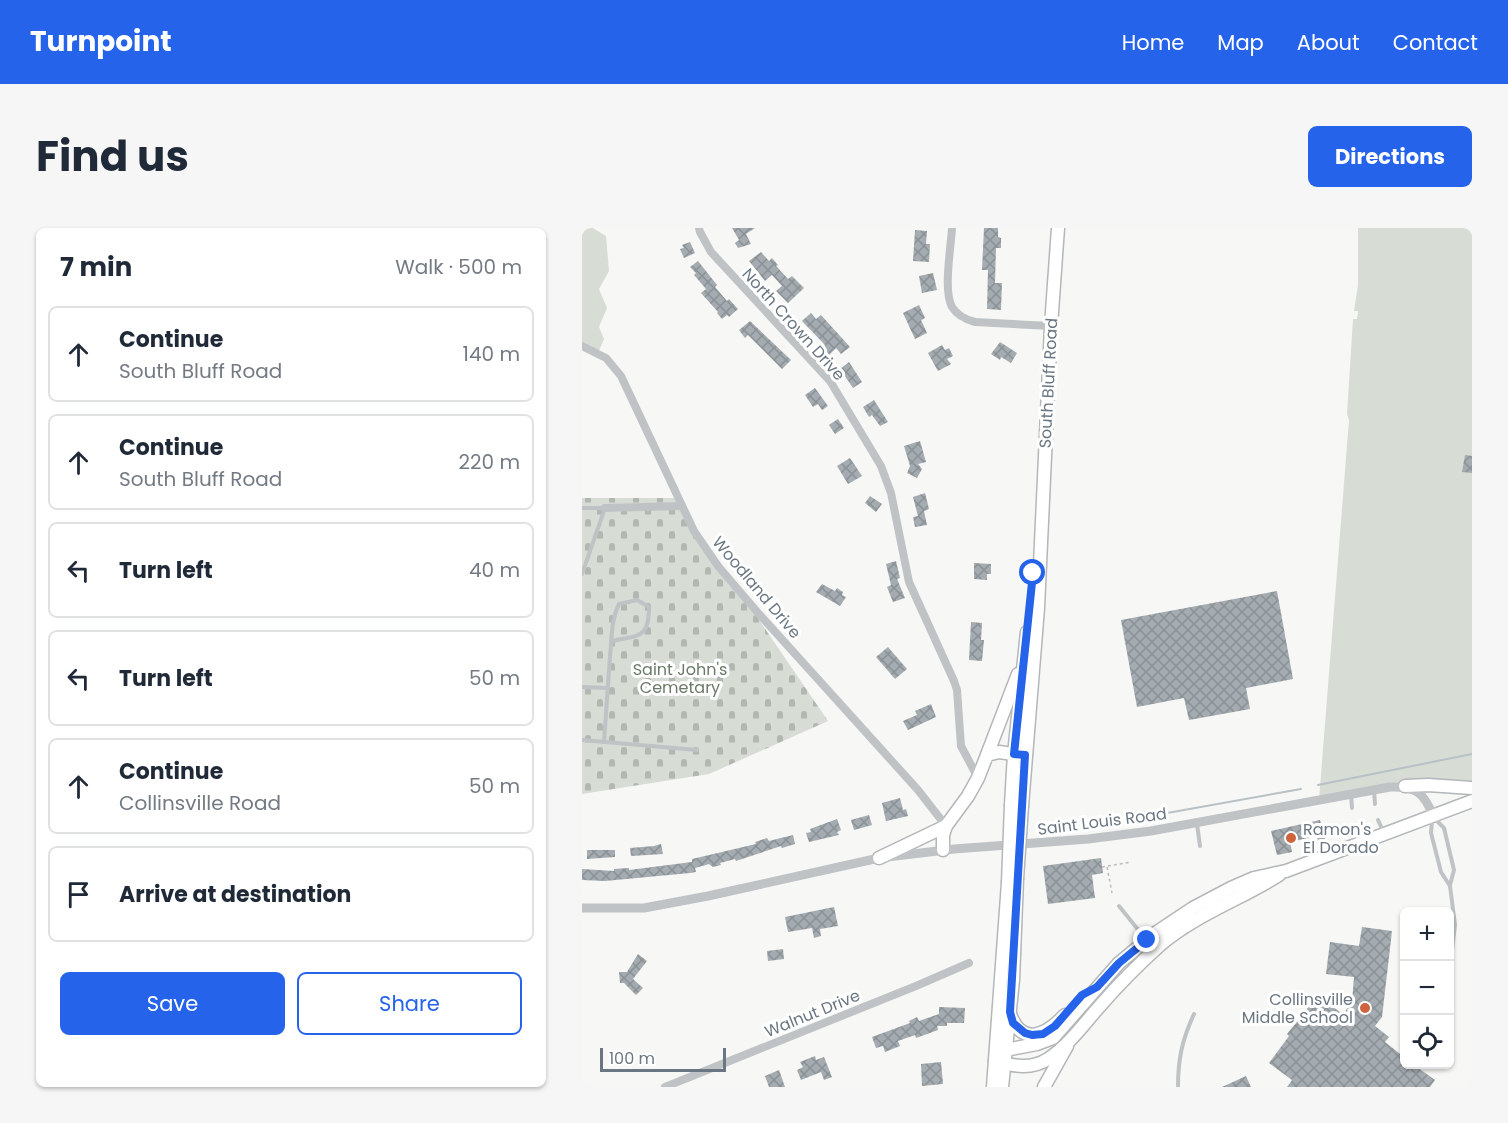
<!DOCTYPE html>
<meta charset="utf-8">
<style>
body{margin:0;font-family:Poppins,sans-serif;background:#f6f6f7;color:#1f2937}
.controls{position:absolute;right:18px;bottom:18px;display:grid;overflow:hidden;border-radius:9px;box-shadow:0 2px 4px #0004}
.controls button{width:54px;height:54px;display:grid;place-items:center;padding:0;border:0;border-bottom:2px solid #e0e1e3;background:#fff;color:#1f2937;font:30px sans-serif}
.scale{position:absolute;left:18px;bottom:15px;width:126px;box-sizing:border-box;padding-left:6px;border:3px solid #6a7782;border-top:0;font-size:16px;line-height:21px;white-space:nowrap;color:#6a7782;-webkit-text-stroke:4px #fff;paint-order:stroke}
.stop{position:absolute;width:18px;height:18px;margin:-14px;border:4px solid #2563eb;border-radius:50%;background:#fff}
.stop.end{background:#2563eb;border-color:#fff;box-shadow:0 2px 6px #0008}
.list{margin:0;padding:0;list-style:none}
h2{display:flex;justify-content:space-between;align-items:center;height:78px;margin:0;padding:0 24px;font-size:26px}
h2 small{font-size:20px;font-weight:400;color:#747a83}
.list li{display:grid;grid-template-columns:39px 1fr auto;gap:18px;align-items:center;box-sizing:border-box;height:96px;margin:0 12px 12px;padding:0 12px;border:2px solid #e0e1e3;border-radius:9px}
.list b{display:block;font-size:22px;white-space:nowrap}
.list p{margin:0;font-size:20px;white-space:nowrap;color:#747a83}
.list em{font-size:20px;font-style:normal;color:#747a83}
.actions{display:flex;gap:12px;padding:18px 24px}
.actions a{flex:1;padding:14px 0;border:2px solid #2563eb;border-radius:9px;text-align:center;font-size:21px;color:#2563eb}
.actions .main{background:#2563eb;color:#fff}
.icon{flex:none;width:33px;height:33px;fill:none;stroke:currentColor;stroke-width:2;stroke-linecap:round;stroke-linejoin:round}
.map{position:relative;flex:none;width:890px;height:859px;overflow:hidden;border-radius:9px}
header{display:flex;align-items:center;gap:36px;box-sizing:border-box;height:84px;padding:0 30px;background:#2563eb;color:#fff}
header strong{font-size:28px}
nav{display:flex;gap:33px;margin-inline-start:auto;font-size:21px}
.intro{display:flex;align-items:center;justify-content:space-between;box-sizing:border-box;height:144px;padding:0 36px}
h1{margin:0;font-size:42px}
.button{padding:15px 27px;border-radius:9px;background:#2563eb;color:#fff;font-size:21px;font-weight:700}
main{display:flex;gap:36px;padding:0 36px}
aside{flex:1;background:#fff;border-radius:9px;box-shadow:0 2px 4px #0004}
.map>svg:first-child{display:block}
</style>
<header>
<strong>Turnpoint</strong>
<nav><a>Home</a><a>Map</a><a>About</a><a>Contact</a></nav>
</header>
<div class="intro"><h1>Find us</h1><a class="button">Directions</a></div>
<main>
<aside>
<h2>7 min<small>Walk · 500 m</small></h2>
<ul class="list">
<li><svg class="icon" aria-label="ahead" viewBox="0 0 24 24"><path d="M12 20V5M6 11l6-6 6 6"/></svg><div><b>Continue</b><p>South Bluff Road</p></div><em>140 m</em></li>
<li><svg class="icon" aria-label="ahead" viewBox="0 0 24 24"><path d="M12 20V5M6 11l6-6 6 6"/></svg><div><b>Continue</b><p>South Bluff Road</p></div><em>220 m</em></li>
<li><svg class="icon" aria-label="left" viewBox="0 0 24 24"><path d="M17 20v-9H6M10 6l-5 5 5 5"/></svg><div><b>Turn left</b></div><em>40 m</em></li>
<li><svg class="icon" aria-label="left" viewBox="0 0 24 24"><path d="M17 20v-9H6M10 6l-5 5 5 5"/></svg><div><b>Turn left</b></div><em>50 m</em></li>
<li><svg class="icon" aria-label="ahead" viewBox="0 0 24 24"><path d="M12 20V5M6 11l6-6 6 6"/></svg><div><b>Continue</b><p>Collinsville Road</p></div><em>50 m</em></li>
<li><svg class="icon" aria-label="arrive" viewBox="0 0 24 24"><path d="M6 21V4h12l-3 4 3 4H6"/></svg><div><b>Arrive at destination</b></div></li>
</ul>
<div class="actions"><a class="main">Save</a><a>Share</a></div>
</aside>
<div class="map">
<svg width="890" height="859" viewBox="0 0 890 859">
<defs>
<pattern id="cemetery-stones" width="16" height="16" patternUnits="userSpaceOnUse" patternTransform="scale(1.5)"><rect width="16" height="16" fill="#d7dcd5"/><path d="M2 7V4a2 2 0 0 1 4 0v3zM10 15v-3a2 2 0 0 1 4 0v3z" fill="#b2b7b2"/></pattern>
<pattern id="building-cross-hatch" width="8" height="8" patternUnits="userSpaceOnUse" patternTransform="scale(1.5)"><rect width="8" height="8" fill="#a5acb1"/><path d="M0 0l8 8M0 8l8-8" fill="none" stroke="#8a9195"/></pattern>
</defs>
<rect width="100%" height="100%" fill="#f7f7f5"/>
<path fill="url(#cemetery-stones)" d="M 0,270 L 96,270 L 121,317 L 160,367 L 246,493 L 127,546 L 0,566 Z"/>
<g fill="#d7dcd5">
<path d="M 0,0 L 11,0 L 24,8 L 27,43 L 17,61 L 25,80 L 17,99 L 22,111 L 16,125 L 0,118 Z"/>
<path d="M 776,0 L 890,0 L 890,559 L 846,557 L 737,572 L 767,192 L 765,186 L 771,91 L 775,91 L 776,83 L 772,83 L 776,57 Z"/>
</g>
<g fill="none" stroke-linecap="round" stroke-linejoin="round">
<g stroke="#b8c1c6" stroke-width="2">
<path d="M 736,557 L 890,526"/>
<path d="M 546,592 L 719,561"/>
</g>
</g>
<g fill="url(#building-cross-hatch)">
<path d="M 150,0 L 173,0 L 164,6 L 169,16 L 156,20 L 153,15 L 157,12 Z"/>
<path d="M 402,0 L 416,0 L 416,9 L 419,10 L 419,20 L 414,20 L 413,55 L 420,55 L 419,82 L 405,81 L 406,42 L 400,42 Z"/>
<path d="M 333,2 L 345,3 L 344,16 L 348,16 L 347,34 L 331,33 Z"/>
<path d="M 108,14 L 113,25 L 102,30 L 98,21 L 102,20 L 100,17 Z"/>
<path d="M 179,24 L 187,33 L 190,30 L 196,37 L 194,38 L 206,51 L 210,48 L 222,60 L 206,75 L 194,63 L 200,58 L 190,47 L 183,53 L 167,33 Z"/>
<path d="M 116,33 L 135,57 L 133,59 L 145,73 L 147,71 L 156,81 L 147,89 L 145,87 L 140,91 L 135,85 L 136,84 L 119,65 L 124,61 L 112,47 L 114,45 L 108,39 Z"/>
<path d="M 351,45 L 355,62 L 340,65 L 337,48 Z"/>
<path d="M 337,77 L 343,90 L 339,92 L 345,105 L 333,111 L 321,85 Z"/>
<path d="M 229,85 L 234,91 L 239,87 L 268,119 L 259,126 L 254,120 L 247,127 L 240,120 L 243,117 L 220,93 Z"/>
<path d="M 168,93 L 209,132 L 200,141 L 166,107 L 163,110 L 157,102 Z"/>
<path d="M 418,114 L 435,125 L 429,135 L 419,129 L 418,132 L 409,126 Z"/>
<path d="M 360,117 L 363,122 L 367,120 L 371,128 L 365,131 L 369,136 L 356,143 L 346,125 Z"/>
<path d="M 267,134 L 280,154 L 271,160 L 258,141 Z"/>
<path d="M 233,160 L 246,178 L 240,182 L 236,176 L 231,179 L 223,167 Z"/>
<path d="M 292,172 L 306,194 L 298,198 L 290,187 L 287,189 L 281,179 Z"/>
<path d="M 256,191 L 262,200 L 253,206 L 247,197 Z"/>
<path d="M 338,213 L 344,234 L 336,236 L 340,241 L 335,250 L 325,245 L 328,238 L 322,218 Z"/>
<path d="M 883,227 L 890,228 L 890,245 L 880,244 Z"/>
<path d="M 268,230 L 280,248 L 266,256 L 255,238 Z"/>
<path d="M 343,265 L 347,281 L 342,283 L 345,297 L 333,299 L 331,289 L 336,288 L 331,269 Z"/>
<path d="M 288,268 L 300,276 L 294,284 L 283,275 Z"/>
<path d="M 314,333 L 318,350 L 315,351 L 323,370 L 311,374 L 305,359 L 309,357 L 304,336 Z"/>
<path d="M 392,335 L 409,336 L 409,346 L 405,346 L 405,352 L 392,351 Z"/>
<path d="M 240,356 L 253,363 L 255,360 L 261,364 L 260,367 L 264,369 L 258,378 L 234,364 Z"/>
<path d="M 695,363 L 711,451 L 664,460 L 668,481 L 607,492 L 602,470 L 555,479 L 539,392 Z"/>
<path d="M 389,394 L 400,395 L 399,412 L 402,412 L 400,433 L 387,432 Z"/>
<path d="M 306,419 L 325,441 L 313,451 L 294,429 Z"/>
<path d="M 349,476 L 354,489 L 326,502 L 321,493 L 335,487 L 333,483 Z"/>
<path d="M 318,570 L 321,582 L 324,581 L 326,588 L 304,593 L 300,575 Z"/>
<path d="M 287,587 L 290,597 L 272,602 L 269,592 Z"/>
<path d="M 255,591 L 259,602 L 255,604 L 257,607 L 227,614 L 224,605 L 229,604 L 228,601 Z"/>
<path d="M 738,592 L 743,611 L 736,613 L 735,608 L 708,614 L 710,624 L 695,627 L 689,603 Z"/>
<path d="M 211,607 L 213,616 L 200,620 L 199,618 L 154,633 L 153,631 L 138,635 L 139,637 L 131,639 L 127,636 L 113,640 L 114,644 L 108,645 L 23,653 L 0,652 L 0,641 L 32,643 L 32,641 L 47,640 L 47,642 L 110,634 L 110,631 L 174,616 L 173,614 L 185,610 L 187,613 Z"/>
<path d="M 79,616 L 81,626 L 49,628 L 48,620 L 72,618 Z"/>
<path d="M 5,622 L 33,622 L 33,629 L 5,631 Z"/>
<path d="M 519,630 L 521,645 L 510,647 L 513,670 L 466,676 L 461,638 Z"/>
<path d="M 252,679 L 256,698 L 238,701 L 239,708 L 232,710 L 230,700 L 206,704 L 203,689 Z"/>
<path d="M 780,699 L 810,703 L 800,789 L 793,798 L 807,809 L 803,814 L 822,829 L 822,837 L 832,837 L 853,852 L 848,859 L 705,859 L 710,852 L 687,835 L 707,808 L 705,806 L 735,768 L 761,786 L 770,774 L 772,749 L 744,746 L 748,714 L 777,718 Z"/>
<path d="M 201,721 L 202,731 L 186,733 L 185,723 Z"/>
<path d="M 56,726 L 65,733 L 51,751 L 61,760 L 54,767 L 42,755 L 38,755 L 37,744 L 45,744 Z"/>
<path d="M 357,779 L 383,780 L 382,795 L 365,795 L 365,798 L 355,798 L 356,802 L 334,810 L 333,807 L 316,813 L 318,818 L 303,824 L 301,818 L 294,820 L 290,809 L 328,795 L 327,793 L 335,789 L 337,793 L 357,786 Z"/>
<path d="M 233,828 L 234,832 L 242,829 L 250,849 L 242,852 L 239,844 L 219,852 L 215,842 L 221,839 L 218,834 Z"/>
<path d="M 359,834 L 361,856 L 340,858 L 339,836 Z"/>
<path d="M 197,842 L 203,859 L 187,859 L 183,848 Z"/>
<path d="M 664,848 L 669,859 L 640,859 Z"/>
</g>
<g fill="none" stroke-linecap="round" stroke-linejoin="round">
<g stroke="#b3b7ba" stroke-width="15">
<g id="primary">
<path d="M 405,527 L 436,446"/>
<path d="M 823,558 L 846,557 L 890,560"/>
<path d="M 429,577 L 432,526 L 445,404"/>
<path d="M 440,578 L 456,380 L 469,98 L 476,0"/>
<path d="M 361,622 L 361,607 L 364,598 L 386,568 L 396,550 L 405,527 L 417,524 L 438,527"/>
<path d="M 297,630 L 364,598"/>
<path d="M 428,786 C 440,820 465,806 483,787"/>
<path d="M 415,821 L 423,822 L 455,816 L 471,810 L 537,735 L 572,706 L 611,680 L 649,660 L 672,650 L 704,643 L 890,573"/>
<path d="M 413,833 C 431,838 449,842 466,831 C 486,818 501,797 517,779 C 536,757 557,736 578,717 C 613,687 659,671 697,647"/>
<path d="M 411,859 L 426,655"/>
<path d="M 420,859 L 431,752 L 435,651"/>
<path d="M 462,859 L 485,818"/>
</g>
</g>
<g stroke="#b9bcbe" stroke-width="1.5" stroke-dasharray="3 3" stroke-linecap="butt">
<path d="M 520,639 L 549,634"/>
<path d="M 525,639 L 530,665"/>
</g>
<g stroke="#bfc3c6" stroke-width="4">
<path d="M 0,280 L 23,280 L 0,346"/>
<path d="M 0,459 L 26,460"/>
<path d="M 0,512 L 115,522"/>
<path d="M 22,514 C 24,485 26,456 28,428 C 30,410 29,392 37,376 L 55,372 L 67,379 C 67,411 57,407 30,413"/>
<path d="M 792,562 L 793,576"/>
<path d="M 769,566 L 770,580"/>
<path d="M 852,590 L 862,600 L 872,642 L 868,657"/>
<path d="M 796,592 L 802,605"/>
<path d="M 850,592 L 849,605 L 859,644 L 868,658 L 873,697 L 869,730"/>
<path d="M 615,596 L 618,618"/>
<path d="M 774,601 L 778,611"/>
<path d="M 537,678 L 562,709"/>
<path d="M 596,859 C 596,831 600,812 612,786"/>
</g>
<g stroke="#bfc3c6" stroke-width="8">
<path d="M 117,0 L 118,4 L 129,24 L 248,153 L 299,238 L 309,265 L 327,354 L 372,453 L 375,462 L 379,518 L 396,550"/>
<path d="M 370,0 C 369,19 361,63 370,79 C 375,87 385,92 393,94 L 469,98"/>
<path d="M 0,118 L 24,130 L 39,148 L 112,303 L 136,338 L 177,386 L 336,562 L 364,598"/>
<path d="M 23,280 L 100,278"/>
<path d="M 83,859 L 334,758 L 387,735"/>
</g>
<path stroke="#bfc3c6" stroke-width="9" d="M 0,680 L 62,680 L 126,668 L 297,630 L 372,621 L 506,611 L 569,603 L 808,559 C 833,558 842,564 851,588"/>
<use href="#primary" stroke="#fff" stroke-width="12"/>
<g stroke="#b3b7ba" stroke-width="15" stroke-linecap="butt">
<g id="primary-bridge">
<path d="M 435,651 L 440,578"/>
<path d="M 426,655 L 429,577"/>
</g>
</g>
<use href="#primary-bridge" stroke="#fff" stroke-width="12"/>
</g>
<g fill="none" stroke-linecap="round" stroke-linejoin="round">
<path stroke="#2563eb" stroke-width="8" d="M 451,345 L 432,526 L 443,527 L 428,784 L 431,795 L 443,805 L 450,807 L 461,806 L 473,798 L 500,767 L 515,759 L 537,735 L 565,712"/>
</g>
<g fill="#ce643e" stroke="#fff" stroke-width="2">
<circle cx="709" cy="610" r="6"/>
<circle cx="783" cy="780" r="6"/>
</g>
<g text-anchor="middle" stroke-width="6" stroke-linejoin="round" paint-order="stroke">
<g font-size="16" fill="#6a7782" stroke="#fff">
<text transform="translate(212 96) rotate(48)" y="6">North Crown Drive</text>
<text transform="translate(466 155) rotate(-87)" y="6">South Bluff Road</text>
<text transform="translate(175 359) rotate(50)" y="6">Woodland Drive</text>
<text transform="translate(520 593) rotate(-7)" y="6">Saint Louis Road</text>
<text transform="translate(230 785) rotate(-22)" y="6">Walnut Drive</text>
</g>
<g font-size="16" fill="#6b7a68" stroke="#fff">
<text x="98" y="447">Saint John's<tspan x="98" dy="18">Cemetary</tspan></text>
</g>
<g font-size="16" fill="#6a7782" stroke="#fff" text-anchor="start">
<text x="721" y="607">Ramon's<tspan x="721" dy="18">El Dorado</tspan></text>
<text x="771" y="777" text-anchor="end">Collinsville<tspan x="771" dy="18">Middle School</tspan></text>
</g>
</g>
</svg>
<div class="controls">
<button>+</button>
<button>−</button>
<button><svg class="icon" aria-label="locate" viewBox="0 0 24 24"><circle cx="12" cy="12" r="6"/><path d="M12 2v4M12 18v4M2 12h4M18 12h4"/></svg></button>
</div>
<div class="scale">100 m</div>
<div class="stop" style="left:451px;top:345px"></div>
<div class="stop end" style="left:565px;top:712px"></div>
</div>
</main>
